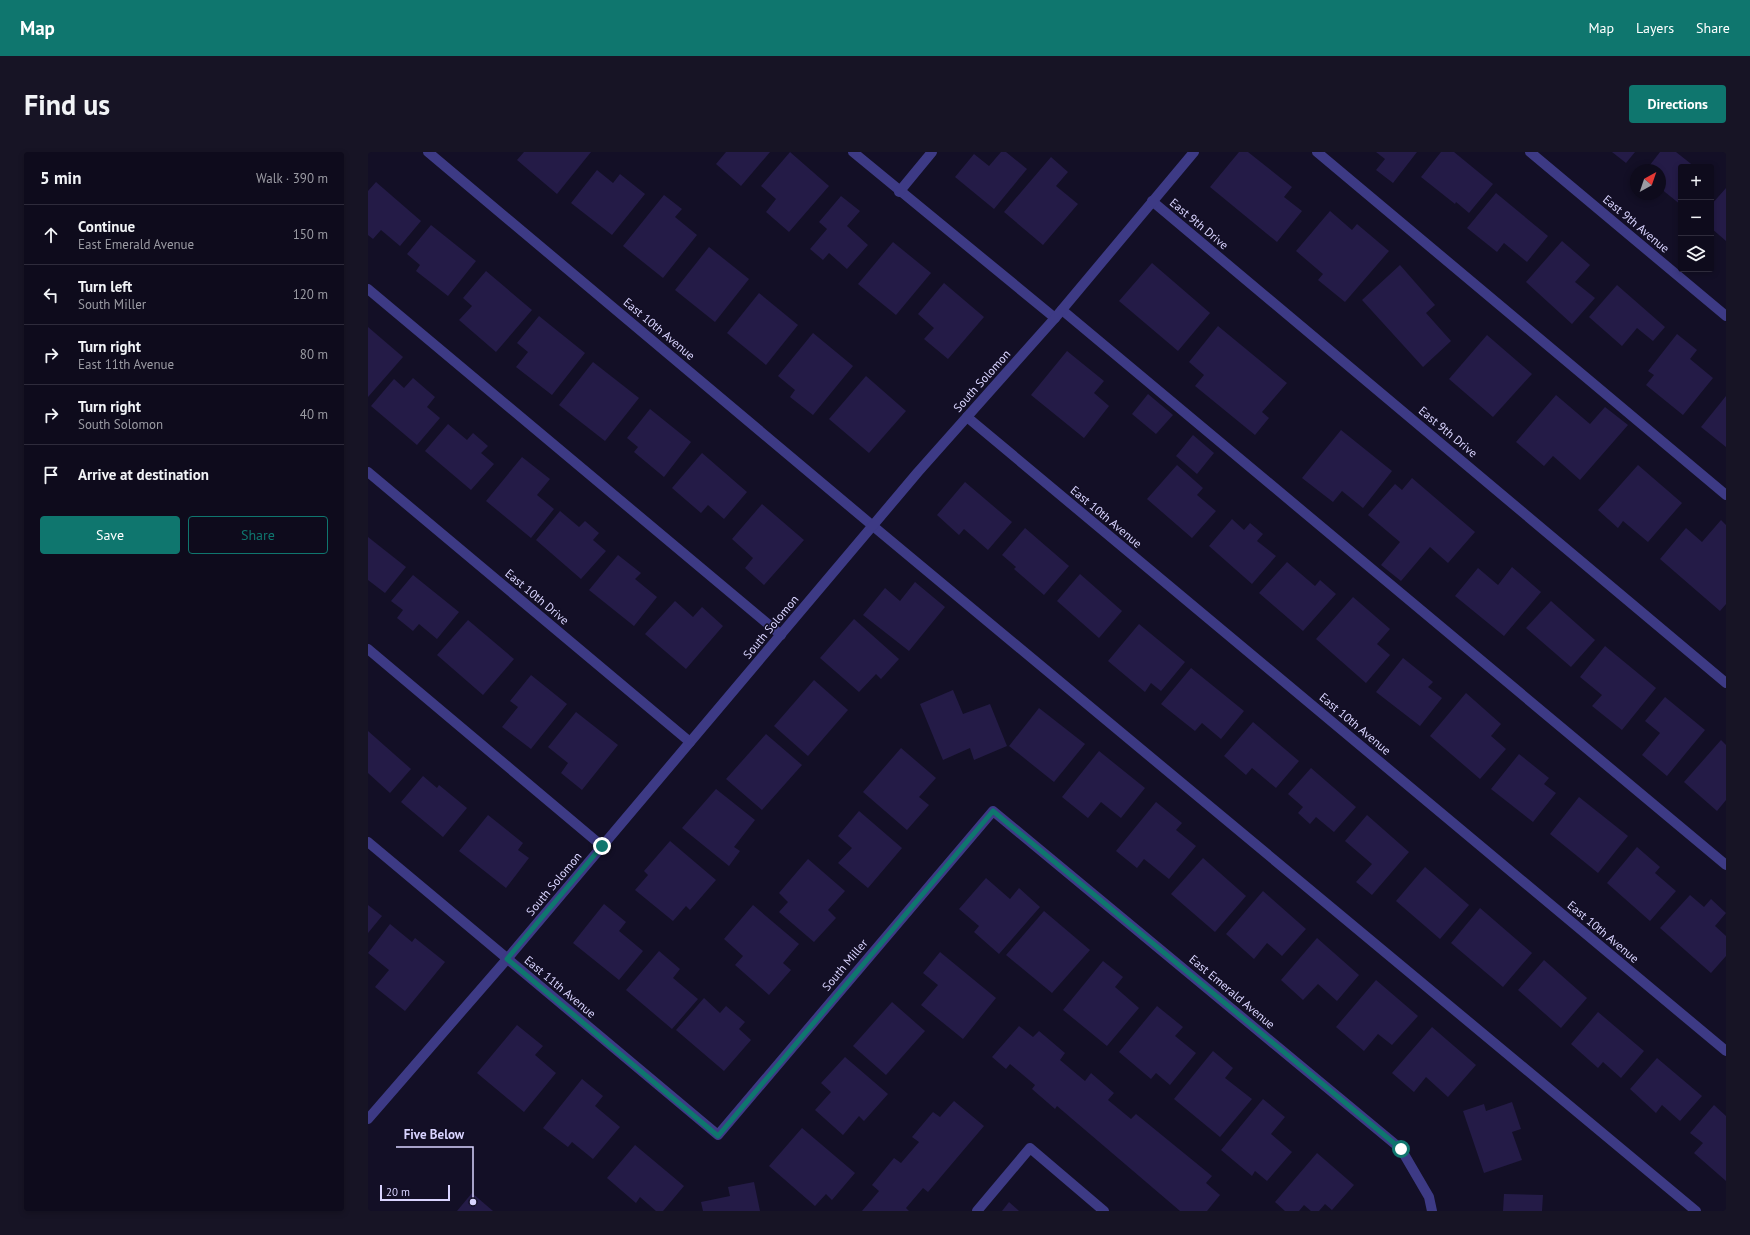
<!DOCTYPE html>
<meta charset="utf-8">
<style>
body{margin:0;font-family:"PT Sans",sans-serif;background:#171425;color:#f1f3f6}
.controls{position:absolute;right:12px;top:12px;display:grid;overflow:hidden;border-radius:4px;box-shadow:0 2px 6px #0003}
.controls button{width:36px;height:36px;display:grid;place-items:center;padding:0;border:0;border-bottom:1px solid #2e2b3b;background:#0e0b1c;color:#f1f3f6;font:20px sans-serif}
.compass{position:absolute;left:1262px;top:12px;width:36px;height:36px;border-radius:50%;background:#0e0b1c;box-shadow:0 2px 6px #0003;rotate:40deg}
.scale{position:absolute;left:12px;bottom:10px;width:70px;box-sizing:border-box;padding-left:4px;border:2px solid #d9d4ff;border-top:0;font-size:11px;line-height:14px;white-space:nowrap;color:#d9d4ff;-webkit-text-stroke:3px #130f26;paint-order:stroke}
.stop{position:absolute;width:12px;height:12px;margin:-9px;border:3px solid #0f766e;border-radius:50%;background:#fff}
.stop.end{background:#0f766e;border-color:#fff;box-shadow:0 1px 4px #0008}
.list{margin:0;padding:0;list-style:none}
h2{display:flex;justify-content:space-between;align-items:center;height:52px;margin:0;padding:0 16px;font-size:17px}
h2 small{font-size:13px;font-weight:400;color:#9b9ba3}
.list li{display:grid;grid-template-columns:26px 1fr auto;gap:12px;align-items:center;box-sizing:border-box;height:60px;padding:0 16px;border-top:1px solid #2e2b3b}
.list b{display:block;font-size:15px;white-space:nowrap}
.list p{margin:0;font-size:13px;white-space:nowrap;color:#9b9ba3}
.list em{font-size:13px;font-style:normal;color:#9b9ba3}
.actions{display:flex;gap:8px;padding:12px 16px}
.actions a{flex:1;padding:9px 0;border:1px solid #0f766e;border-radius:4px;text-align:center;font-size:14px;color:#0f766e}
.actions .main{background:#0f766e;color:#fff}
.icon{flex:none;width:22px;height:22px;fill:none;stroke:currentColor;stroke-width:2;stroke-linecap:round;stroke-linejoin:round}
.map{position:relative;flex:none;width:1358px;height:1059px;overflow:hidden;border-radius:4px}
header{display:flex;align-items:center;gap:24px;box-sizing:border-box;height:56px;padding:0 20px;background:#0f766e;color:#fff}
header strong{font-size:19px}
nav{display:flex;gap:22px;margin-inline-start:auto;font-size:14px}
.intro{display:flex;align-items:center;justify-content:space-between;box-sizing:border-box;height:96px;padding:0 24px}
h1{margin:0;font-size:28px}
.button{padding:10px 18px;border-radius:4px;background:#0f766e;color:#fff;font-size:14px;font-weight:700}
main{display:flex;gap:24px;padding:0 24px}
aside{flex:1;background:#0e0b1c;border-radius:4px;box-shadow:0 2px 6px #0003}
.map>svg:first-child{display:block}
</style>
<header>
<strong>Map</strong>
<nav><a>Map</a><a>Layers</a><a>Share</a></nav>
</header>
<div class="intro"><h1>Find us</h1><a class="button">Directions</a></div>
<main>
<aside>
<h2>5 min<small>Walk · 390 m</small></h2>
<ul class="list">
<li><svg class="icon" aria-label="ahead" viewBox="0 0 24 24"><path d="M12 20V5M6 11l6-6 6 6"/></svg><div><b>Continue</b><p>East Emerald Avenue</p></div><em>150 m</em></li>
<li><svg class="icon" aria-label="left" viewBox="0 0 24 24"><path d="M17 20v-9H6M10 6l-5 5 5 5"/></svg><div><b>Turn left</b><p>South Miller</p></div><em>120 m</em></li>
<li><svg class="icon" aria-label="right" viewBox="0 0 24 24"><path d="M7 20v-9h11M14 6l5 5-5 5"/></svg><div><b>Turn right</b><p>East 11th Avenue</p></div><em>80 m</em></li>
<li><svg class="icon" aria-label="right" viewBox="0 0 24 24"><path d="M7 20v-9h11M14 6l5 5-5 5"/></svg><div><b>Turn right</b><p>South Solomon</p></div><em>40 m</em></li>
<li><svg class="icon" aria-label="arrive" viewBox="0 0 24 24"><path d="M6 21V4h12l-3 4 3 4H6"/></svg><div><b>Arrive at destination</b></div></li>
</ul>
<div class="actions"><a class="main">Save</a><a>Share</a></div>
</aside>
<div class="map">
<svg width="1358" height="1059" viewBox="0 0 1358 1059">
<rect width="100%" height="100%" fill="#130f26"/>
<g fill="#241b47">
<path d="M 156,0 L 223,0 L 189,42 L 149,8 Z"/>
<path d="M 358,0 L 402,0 L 373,34 L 348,12 Z"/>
<path d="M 422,0 L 461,34 L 421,80 L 398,60 L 408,47 L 393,34 Z"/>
<path d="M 633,0 L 638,0 L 659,17 L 626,57 L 587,25 L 606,2 L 621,14 Z"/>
<path d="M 871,0 L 880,0 L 924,35 L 916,45 L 934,59 L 909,90 L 842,35 Z"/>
<path d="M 1008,0 L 1049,0 L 1025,31 L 1008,18 L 1017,7 Z"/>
<path d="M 1073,0 L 1086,0 L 1125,32 L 1101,61 L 1088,50 L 1087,52 L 1053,25 Z"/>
<path d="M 1244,0 L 1267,0 L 1258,11 Z"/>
<path d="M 1292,0 L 1308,0 L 1327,15 L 1313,15 L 1313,53 L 1292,36 L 1292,18 L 1278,18 Z"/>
<path d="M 683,5 L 700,20 L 688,34 L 710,52 L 675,93 L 636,60 Z"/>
<path d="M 229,18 L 245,31 L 252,22 L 277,42 L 244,83 L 203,51 Z"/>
<path d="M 8,30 L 53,69 L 32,94 L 13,78 L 5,87 L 0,83 L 0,39 Z"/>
<path d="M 1358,36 L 1358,89 L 1343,76 L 1343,53 Z"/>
<path d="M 1128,41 L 1180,84 L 1159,110 L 1136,91 L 1129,100 L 1099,76 Z"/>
<path d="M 296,43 L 314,57 L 307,65 L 329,83 L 295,126 L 255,94 Z"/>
<path d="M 473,44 L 492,59 L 479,74 L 500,93 L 479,117 L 461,101 L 455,108 L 442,97 L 459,77 L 451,70 Z"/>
<path d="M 962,59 L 984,78 L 989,72 L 1021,99 L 977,150 L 950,128 L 955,122 L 928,99 Z"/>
<path d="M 63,73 L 108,109 L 80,144 L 48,119 L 52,113 L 39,102 Z"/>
<path d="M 1194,89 L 1222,113 L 1207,130 L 1227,146 L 1204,172 L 1158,130 Z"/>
<path d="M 525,90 L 563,121 L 528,163 L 490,132 Z"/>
<path d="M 341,95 L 381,127 L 347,170 L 307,138 Z"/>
<path d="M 784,111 L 842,161 L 810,199 L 751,149 Z"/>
<path d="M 1032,113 L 1067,153 L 1058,161 L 1083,189 L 1055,215 L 994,148 Z"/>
<path d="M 118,119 L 164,158 L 128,200 L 91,168 L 104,154 L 95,146 Z"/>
<path d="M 576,131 L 616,165 L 580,207 L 556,187 L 566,176 L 550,162 Z"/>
<path d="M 1249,133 L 1297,175 L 1285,189 L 1269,176 L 1254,194 L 1221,165 Z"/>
<path d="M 391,141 L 430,173 L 398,213 L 359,181 Z"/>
<path d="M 171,164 L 217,201 L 184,243 L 148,215 L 160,200 L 149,191 Z"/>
<path d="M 850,174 L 919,231 L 894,260 L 901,266 L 887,283 L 827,234 L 836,223 L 821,210 Z"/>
<path d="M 0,175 L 35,205 L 0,245 Z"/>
<path d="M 445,181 L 485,214 L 445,263 L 422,245 L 427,238 L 410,224 Z"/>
<path d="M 1309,182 L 1329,198 L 1322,207 L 1345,226 L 1315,263 L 1278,233 L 1286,223 L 1280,219 Z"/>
<path d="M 1119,183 L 1164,222 L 1125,265 L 1081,227 Z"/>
<path d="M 699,199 L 736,229 L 726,241 L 741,254 L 716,286 L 663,243 Z"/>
<path d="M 225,210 L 271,246 L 237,289 L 191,253 Z"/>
<path d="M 498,224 L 538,259 L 501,301 L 461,267 Z"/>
<path d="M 45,226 L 67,245 L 59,255 L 72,266 L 49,293 L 3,254 L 26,227 L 36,236 Z"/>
<path d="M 780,242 L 805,263 L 788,282 L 764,262 Z"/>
<path d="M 1188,243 L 1222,272 L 1237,255 L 1260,273 L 1212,328 L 1185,304 L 1176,314 L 1148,290 Z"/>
<path d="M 1358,244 L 1358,295 L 1333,275 Z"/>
<path d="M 282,257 L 323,290 L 296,325 L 266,300 L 270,295 L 259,286 Z"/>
<path d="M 80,272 L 99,288 L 105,281 L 120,294 L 113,301 L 126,312 L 103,338 L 57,299 Z"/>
<path d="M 973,278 L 1024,319 L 995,356 L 974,339 L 965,350 L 934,326 Z"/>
<path d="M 825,283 L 846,301 L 829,322 L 808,304 Z"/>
<path d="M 334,301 L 379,340 L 356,367 L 340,353 L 333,361 L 304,336 Z"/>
<path d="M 154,305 L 182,327 L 169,343 L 186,357 L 163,386 L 118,349 Z"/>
<path d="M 809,313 L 835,336 L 829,343 L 848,359 L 824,386 L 779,347 Z"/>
<path d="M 1270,313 L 1314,351 L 1280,390 L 1255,369 L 1250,376 L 1230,358 Z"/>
<path d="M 1044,326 L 1107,380 L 1080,411 L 1062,395 L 1033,429 L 1013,413 L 1032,390 L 1000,363 L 1027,332 L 1034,338 Z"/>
<path d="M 597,330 L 644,370 L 620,398 L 596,377 L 591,383 L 569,363 Z"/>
<path d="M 394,352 L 436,388 L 396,433 L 377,416 L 385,406 L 364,387 Z"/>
<path d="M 192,359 L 211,375 L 217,369 L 231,381 L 225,388 L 238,399 L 213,427 L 168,388 Z"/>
<path d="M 864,367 L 876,378 L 882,371 L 895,382 L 889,389 L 908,404 L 884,432 L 841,394 Z"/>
<path d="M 1353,368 L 1358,373 L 1358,452 L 1352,459 L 1292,407 L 1318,376 L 1334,390 Z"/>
<path d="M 657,376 L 701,414 L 676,443 L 646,417 L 648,415 L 634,403 Z"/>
<path d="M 0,385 L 38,415 L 17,441 L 0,428 Z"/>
<path d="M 250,403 L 273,421 L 267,427 L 289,445 L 266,474 L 221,438 Z"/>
<path d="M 919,410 L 947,434 L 952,428 L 968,442 L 935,479 L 891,441 Z"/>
<path d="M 1144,415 L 1173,440 L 1136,484 L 1087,444 L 1110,416 L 1130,433 Z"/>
<path d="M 712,422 L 754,459 L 731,486 L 689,449 Z"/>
<path d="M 45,423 L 91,460 L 69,487 L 51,472 L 45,479 L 29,466 L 35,458 L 23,449 Z"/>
<path d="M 547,430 L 577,455 L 541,499 L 495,463 L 517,436 L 532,449 Z"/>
<path d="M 985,445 L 1022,477 L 1009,492 L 1022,503 L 998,531 L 948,487 Z"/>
<path d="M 307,449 L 325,465 L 334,455 L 355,474 L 318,517 L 277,482 Z"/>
<path d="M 1183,449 L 1227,488 L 1203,515 L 1158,476 Z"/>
<path d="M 486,467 L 531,507 L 513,527 L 508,522 L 491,540 L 452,506 Z"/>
<path d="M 100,468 L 146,507 L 115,543 L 69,503 Z"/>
<path d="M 771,472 L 817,510 L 793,539 L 783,531 L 777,540 L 740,509 Z"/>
<path d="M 1237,494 L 1288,536 L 1254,578 L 1224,554 L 1234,543 L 1212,525 Z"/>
<path d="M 1035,506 L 1065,530 L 1060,535 L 1074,546 L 1052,574 L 1008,540 Z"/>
<path d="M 823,516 L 876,559 L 853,587 L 834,571 L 827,579 L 793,552 Z"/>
<path d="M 163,523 L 199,552 L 163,597 L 134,575 L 150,555 L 142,549 Z"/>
<path d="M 446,528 L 480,558 L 440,604 L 406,574 Z"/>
<path d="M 585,538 L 595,562 L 622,552 L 639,594 L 606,608 L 602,596 L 575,608 L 552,552 Z"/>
<path d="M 1098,541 L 1133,572 L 1123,584 L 1138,597 L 1112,627 L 1062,584 Z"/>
<path d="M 1297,545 L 1337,578 L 1299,624 L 1274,603 L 1292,581 L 1277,569 Z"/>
<path d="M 671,556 L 717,592 L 686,630 L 641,594 Z"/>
<path d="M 208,560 L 250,593 L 214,638 L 193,621 L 200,611 L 180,595 Z"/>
<path d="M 885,570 L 931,609 L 908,636 L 884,616 L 878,623 L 856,604 Z"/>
<path d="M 0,579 L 43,617 L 22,641 L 0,621 Z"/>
<path d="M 398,582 L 434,613 L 394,658 L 358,627 Z"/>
<path d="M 1353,588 L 1358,593 L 1358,648 L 1349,659 L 1316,630 Z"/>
<path d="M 533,596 L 568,626 L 551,645 L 561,653 L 539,678 L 495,640 Z"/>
<path d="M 731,599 L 777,636 L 753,666 L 733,650 L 720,666 L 694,645 Z"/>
<path d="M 1151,602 L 1181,626 L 1176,632 L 1188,641 L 1165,670 L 1123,637 Z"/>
<path d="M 943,616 L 988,655 L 966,680 L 948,665 L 942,672 L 930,661 L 935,655 L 920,642 Z"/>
<path d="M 55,624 L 69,636 L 71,633 L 99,656 L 75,685 L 33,650 Z"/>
<path d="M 348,637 L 387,668 L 366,695 L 372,699 L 361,714 L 314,676 Z"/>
<path d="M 1211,645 L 1260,684 L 1230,721 L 1182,682 Z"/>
<path d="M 788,650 L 814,671 L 808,678 L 828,694 L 801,727 L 776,707 L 769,716 L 748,699 Z"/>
<path d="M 491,659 L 534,696 L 500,736 L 470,711 L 484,696 L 470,684 Z"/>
<path d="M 120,663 L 155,691 L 150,698 L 161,706 L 138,736 L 91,699 Z"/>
<path d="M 999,663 L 1041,700 L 1004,743 L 988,730 L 1004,712 L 977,689 Z"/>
<path d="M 302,689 L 348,728 L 322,758 L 318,754 L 305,769 L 267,738 L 280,723 L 276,719 Z"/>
<path d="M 1269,695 L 1292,715 L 1287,721 L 1308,739 L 1282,769 L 1239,731 Z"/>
<path d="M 835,706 L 878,744 L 847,780 L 803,742 Z"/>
<path d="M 440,707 L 477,739 L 460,758 L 468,766 L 446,790 L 411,760 L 420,750 L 411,741 Z"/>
<path d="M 1057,715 L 1101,753 L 1072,787 L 1028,749 Z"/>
<path d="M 618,726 L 642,747 L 651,736 L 672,755 L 631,802 L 606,780 L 611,774 L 591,757 Z"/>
<path d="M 895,739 L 938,777 L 914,804 L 899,791 L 886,807 L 858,782 Z"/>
<path d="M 1322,743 L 1336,755 L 1343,747 L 1358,761 L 1347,774 L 1358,784 L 1358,804 L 1343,821 L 1292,776 Z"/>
<path d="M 236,752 L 258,770 L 251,779 L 275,799 L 251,828 L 205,791 Z"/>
<path d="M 0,753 L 14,764 L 0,781 Z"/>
<path d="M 385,753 L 431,792 L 415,811 L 423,818 L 401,843 L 367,813 L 375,804 L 356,787 Z"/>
<path d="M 1112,756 L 1164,801 L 1135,835 L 1083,791 Z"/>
<path d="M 676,759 L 722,798 L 684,841 L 638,803 Z"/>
<path d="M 22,772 L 44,790 L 47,786 L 77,810 L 37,859 L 7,835 L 21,818 L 0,801 Z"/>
<path d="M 949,786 L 991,823 L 969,849 L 950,832 L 935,848 L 913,828 Z"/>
<path d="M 291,799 L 312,817 L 305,826 L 330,847 L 304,877 L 258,838 Z"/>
<path d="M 572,800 L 628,846 L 595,887 L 553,853 L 570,833 L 555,821 Z"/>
<path d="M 1176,808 L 1219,846 L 1193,876 L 1150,838 Z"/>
<path d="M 735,809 L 755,825 L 747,835 L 771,856 L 739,894 L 695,858 Z"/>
<path d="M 1008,828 L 1050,864 L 1024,893 L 1010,882 L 996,899 L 968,875 Z"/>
<path d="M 336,846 L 352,861 L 358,854 L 377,870 L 371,877 L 383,888 L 356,919 L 308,878 Z"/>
<path d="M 524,850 L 557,879 L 518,923 L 485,894 Z"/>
<path d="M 789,854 L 815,875 L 807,884 L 828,901 L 802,933 L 788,921 L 783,927 L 751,900 Z"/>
<path d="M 1230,860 L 1276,899 L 1253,926 L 1235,910 L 1230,916 L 1203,892 Z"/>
<path d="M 149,873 L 175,894 L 167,903 L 188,921 L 156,960 L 109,921 Z"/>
<path d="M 651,874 L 665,885 L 671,879 L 697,901 L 692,908 L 717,929 L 723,921 L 746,941 L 740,948 L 763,967 L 768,962 L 844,1024 L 838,1031 L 852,1043 L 839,1059 L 812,1059 L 689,954 L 687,957 L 664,937 L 667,933 L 642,912 L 638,917 L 624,905 Z"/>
<path d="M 1064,875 L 1108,913 L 1080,945 L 1058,925 L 1046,940 L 1024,921 Z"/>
<path d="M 845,899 L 865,916 L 857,926 L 884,947 L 852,985 L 806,947 Z"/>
<path d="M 477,905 L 520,942 L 496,969 L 491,964 L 475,983 L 447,958 L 463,940 L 453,931 Z"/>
<path d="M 1289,906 L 1334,944 L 1312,969 L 1294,953 L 1288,961 L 1262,937 Z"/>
<path d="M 214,927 L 235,944 L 227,954 L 252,975 L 225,1007 L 204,990 L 200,995 L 175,976 Z"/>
<path d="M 895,947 L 917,965 L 903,982 L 924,1000 L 899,1029 L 887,1019 L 884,1024 L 853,998 Z"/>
<path d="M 586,949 L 616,974 L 560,1040 L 555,1036 L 538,1056 L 541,1059 L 494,1059 L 511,1039 L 504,1033 L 526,1006 L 533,1011 L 551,990 L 544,985 L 565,960 L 572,965 Z"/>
<path d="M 1144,950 L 1153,977 L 1144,980 L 1154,1008 L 1116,1021 L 1095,959 L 1116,952 L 1118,959 Z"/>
<path d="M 1346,953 L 1358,964 L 1358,1029 L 1326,1001 L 1335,991 L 1322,981 Z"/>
<path d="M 434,976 L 487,1021 L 464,1048 L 458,1042 L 447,1054 L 401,1014 Z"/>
<path d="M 267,993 L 316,1034 L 295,1059 L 288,1059 L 272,1045 L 268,1051 L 239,1026 Z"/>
<path d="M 949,1001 L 986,1033 L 964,1058 L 957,1052 L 951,1059 L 943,1059 L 936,1053 L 931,1059 L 917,1059 L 907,1050 Z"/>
<path d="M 386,1030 L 392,1059 L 335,1059 L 333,1050 L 362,1044 L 360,1035 Z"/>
<path d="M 104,1041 L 125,1059 L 89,1059 Z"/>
<path d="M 1136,1042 L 1175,1043 L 1174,1059 L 1135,1059 Z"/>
<path d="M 641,1050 L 651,1059 L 634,1059 Z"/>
</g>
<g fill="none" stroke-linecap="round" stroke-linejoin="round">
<g stroke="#3d3a85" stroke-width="10">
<path d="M 949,0 L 1358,343"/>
<path d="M 0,137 L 413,483"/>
<path d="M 694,158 L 1358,713"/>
<path d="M 505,374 L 1328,1059"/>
<path d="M 0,497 L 234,694"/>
<path d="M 609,1059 L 662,996 L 736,1059"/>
</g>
<g stroke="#3d3a85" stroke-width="10">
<path d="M 60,0 L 505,374"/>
<path d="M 485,0 L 687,166"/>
<path d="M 1162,0 L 1358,164"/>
<path d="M 531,40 L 564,0"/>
<path d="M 784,49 L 1358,531"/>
<path d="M 599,265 L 1358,899"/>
<path d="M 0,320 L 322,590"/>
<path d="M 0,690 L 350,983 L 625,659 L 1033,997 L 1061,1045 L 1064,1059"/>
</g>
<path stroke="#3d3a85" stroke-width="10" d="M 0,967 L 139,807 L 550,320 L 687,166 L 826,0"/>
</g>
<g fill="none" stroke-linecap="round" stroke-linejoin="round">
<path stroke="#0f766e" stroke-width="5" d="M 234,694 L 139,807 L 350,984 L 625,659 L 1033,997"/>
</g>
<g text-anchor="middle" stroke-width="3" stroke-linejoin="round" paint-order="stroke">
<g font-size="12" fill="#d9d4ff" stroke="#130f26">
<text transform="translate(831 72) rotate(40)" y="4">East 9th Drive</text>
<text transform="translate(1268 72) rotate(40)" y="4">East 9th Avenue</text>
<text transform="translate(291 177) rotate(40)" y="4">East 10th Avenue</text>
<text transform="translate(614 229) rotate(-48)" y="4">South Solomon</text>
<text transform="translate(1080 280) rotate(40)" y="4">East 9th Drive</text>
<text transform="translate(738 365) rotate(40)" y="4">East 10th Avenue</text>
<text transform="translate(169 445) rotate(40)" y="4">East 10th Drive</text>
<text transform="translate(403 475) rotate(-50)" y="4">South Solomon</text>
<text transform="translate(987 572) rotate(40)" y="4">East 10th Avenue</text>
<text transform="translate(186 732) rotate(-50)" y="4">South Solomon</text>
<text transform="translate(1235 780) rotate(40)" y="4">East 10th Avenue</text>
<text transform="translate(477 813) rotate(-50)" y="4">South Miller</text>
<text transform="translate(192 835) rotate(40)" y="4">East 11th Avenue</text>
<text transform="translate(864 840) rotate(40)" y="4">East Emerald Avenue</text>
</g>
</g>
<path fill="none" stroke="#d9d4ff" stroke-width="1.5" d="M105 1050L105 995H28"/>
<circle fill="#d9d4ff" stroke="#130f26" stroke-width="1.5" cx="105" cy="1050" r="4"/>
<g font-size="13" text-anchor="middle" font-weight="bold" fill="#d9d4ff" stroke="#130f26" stroke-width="3" stroke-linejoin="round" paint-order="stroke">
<text x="66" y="987">Five Below</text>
</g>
</svg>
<div class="controls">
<button>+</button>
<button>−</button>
<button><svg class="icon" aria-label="layers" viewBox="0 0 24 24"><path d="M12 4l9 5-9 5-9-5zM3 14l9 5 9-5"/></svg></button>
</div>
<svg class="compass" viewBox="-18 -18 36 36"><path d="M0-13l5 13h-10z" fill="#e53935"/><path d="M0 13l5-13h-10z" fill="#9b9ba3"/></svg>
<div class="scale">20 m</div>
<div class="stop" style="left:1033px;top:997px"></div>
<div class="stop end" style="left:234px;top:694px"></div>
</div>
</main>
